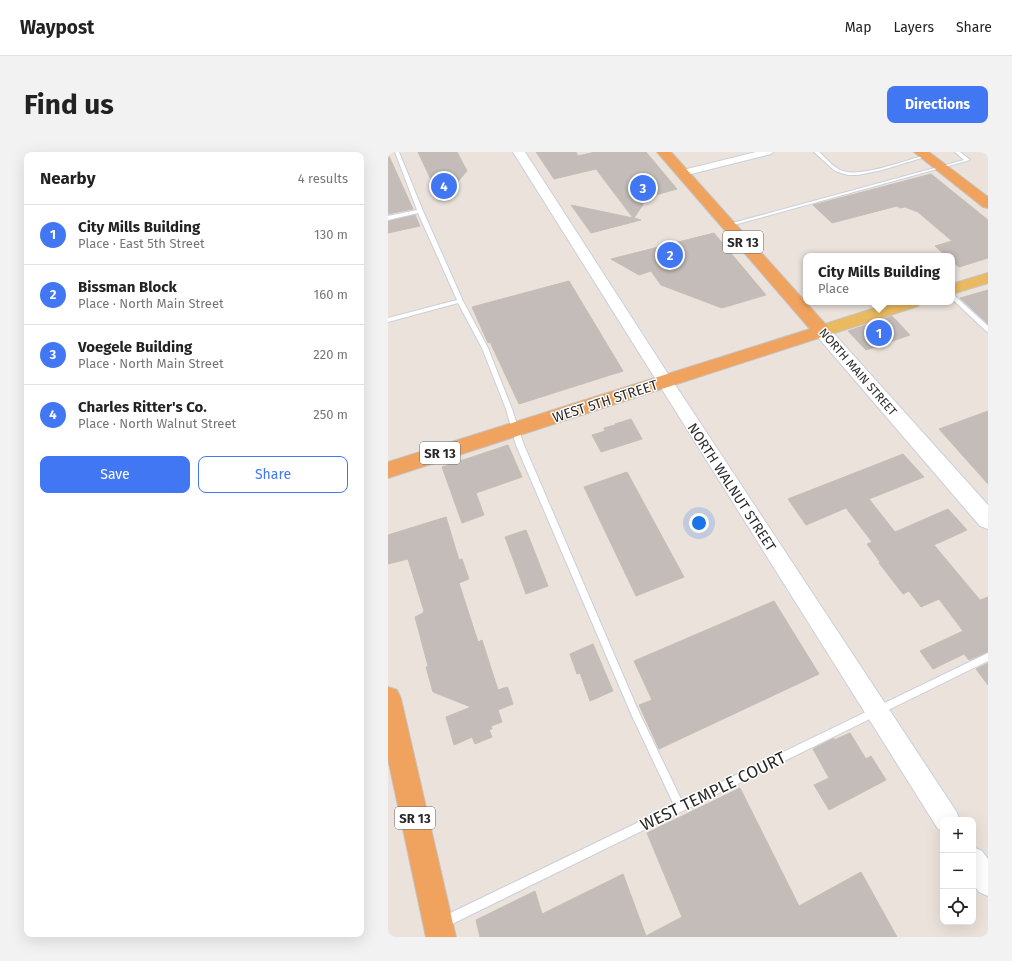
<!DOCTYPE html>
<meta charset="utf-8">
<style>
body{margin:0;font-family:"Fira Sans",sans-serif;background:#f2f2f2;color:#222}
.controls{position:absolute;right:12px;bottom:12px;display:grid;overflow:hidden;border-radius:8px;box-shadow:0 4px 16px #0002}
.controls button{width:36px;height:36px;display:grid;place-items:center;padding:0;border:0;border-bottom:1px solid #e0e0e0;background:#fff;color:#222;font:20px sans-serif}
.you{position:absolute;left:311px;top:371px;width:14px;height:14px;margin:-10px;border:3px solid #fff;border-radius:50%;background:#1a73e8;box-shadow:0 0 0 6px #1a73e833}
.badge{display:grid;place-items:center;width:26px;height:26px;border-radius:50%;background:#4177f2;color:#fff;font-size:13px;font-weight:700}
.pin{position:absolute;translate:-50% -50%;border:2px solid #fff;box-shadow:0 1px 4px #0006}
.popup{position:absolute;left:415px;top:101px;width:152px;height:52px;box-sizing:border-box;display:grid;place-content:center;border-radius:8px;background:#fff;filter:drop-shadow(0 1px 3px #0005);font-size:13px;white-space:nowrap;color:#767676}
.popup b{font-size:15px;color:#222}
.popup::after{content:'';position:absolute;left:50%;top:100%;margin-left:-8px;border:8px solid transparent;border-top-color:#fff}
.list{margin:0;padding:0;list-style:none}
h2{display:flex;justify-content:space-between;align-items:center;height:52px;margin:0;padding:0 16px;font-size:17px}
h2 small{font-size:13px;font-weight:400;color:#767676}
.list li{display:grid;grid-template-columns:26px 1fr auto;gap:12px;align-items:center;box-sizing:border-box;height:60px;padding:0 16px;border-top:1px solid #e0e0e0}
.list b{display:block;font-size:15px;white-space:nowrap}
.list p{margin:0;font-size:13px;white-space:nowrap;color:#767676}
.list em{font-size:13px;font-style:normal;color:#767676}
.actions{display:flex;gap:8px;padding:12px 16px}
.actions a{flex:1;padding:9px 0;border:1px solid #4177f2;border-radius:8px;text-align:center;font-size:14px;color:#4177f2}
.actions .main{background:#4177f2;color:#fff}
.icon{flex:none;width:22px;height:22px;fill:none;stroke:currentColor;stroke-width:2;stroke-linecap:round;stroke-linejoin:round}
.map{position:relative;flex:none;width:600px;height:785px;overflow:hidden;border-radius:8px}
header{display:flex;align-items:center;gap:24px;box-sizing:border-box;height:56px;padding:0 20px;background:#fff;border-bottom:1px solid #e0e0e0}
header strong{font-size:19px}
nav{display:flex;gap:22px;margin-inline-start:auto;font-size:14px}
.intro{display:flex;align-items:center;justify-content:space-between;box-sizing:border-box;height:96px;padding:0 24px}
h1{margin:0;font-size:28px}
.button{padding:10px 18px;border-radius:8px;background:#4177f2;color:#fff;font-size:14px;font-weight:700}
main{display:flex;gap:24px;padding:0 24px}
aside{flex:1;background:#fff;border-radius:8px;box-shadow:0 4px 16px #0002}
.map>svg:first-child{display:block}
</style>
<header>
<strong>Waypost</strong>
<nav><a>Map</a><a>Layers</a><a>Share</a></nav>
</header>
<div class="intro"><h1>Find us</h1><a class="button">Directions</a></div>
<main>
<aside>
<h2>Nearby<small>4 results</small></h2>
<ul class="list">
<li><span class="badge">1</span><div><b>City Mills Building</b><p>Place · East 5th Street</p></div><em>130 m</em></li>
<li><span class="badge">2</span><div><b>Bissman Block</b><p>Place · North Main Street</p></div><em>160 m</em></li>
<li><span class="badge">3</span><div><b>Voegele Building</b><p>Place · North Main Street</p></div><em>220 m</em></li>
<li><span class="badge">4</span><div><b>Charles Ritter's Co.</b><p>Place · North Walnut Street</p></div><em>250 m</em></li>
</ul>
<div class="actions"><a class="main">Save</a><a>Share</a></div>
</aside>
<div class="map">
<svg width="600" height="785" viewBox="0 0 600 785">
<rect width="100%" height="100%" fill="#ebe2db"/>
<g fill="#c3bcb8" stroke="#c6beb5">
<path d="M 30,0 L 69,0 L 79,19 L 53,49 Z"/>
<path d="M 148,0 L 188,0 L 190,4 L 207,0 L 258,0 L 289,37 L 260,45 L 246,66 L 253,68 L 203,81 L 183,53 L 245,66 L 208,17 L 166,27 Z"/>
<path d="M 0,2 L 25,57 L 0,62 Z"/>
<path d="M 543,22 L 600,68 L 600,106 L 571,115 L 564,109 L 564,104 L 558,104 L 547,94 L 564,89 L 530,60 L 517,55 L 512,56 L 509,54 L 444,71 L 425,53 Z"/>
<path d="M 27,63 L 32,74 L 0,81 L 0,69 Z"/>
<path d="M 326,81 L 378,143 L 334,156 L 273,133 L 263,119 L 251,123 L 223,107 Z"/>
<path d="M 181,129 L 235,219 L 131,252 L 102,190 L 100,191 L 84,155 Z"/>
<path d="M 600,138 L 600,172 L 572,146 Z"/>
<path d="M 504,164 L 522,183 L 478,198 L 460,179 Z"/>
<path d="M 600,259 L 600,332 L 551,277 Z"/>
<path d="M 243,267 L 254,287 L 213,300 L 204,283 L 217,279 L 216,276 L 227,273 L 227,272 Z"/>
<path d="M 120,293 L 134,325 L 88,341 L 96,363 L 74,371 L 54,315 Z"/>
<path d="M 515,302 L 536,325 L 481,347 L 507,380 L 560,357 L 579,378 L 546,393 L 592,448 L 600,445 L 600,500 L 581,508 L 576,502 L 545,517 L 532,499 L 575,479 L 551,447 L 533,455 L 521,439 L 515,442 L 491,411 L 492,410 L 479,392 L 484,390 L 458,356 L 418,373 L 400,347 Z"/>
<path d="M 239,320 L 296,425 L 248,444 L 196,335 Z"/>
<path d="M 58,365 L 71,408 L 74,407 L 81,427 L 71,431 L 90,490 L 94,488 L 110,538 L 119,535 L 120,536 L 125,552 L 110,558 L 114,570 L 103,574 L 104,577 L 101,578 L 104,585 L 87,592 L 84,585 L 66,593 L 58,565 L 83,555 L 45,540 L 38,515 L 40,514 L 27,465 L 35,461 L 36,459 L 20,407 L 0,412 L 0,383 Z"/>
<path d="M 138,378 L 160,434 L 138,442 L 117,385 Z"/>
<path d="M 386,449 L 431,522 L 271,597 L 251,553 L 264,548 L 246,509 Z"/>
<path d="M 205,492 L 225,539 L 202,549 L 192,521 L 189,522 L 182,502 Z"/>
<path d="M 600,511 L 600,533 L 588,517 Z"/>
<path d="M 462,581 L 478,607 L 483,604 L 498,628 L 441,658 L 426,633 L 441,626 L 425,597 L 446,586 L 446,588 Z"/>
<path d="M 352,636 L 411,754 L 473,720 L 509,785 L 92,785 L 88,768 L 147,739 L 154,762 L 235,722 L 258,784 L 294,765 L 259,681 Z"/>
</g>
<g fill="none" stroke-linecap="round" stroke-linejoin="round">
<g stroke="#cacfda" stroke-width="2">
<g id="service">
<path d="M 7,0 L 11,0 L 35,59 L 75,149 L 100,196 L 124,257 L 136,293 L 250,558 L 294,649 L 600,501 L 600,509 L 58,775 L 54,777 L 50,775 L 48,771 L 50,767 L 286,653 L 244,564 L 128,293 L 118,257 L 94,196 L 70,151 L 0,170 L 0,166 L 69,148 L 30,61 L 0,68 L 0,64 L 29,58 Z"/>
<path d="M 426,0 L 431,0 C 438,6 444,14 452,18 C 471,27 518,8 538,3 L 540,4 L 494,18 L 470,23 L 460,23 L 447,19 Z"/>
<path d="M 567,0 L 572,0 L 582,8 L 342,74 L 337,73 L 576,8 Z"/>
<path d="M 564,142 L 566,143 L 600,174 L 600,180 L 598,179 L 564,147 Z"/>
</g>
</g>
<g stroke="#cacfda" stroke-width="2">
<path id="minor" d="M 368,0 L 385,0 L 383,2 L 295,24 L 290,21 L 291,19 Z"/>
</g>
<g stroke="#cacfda" stroke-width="2">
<g id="tertiary">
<path d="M 125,0 L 137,0 L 282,225 L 568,659 L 572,668 L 555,668 L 555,679 L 550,677 Z"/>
<path d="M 585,695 L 594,699 L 600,707 L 600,744 L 591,740 L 585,732 Z"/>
</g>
</g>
<g stroke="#cacfda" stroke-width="2">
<path id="secondary" d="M 434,173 L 440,175 L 600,353 L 600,377 L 592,374 L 428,183 L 425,179 L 428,175 Z"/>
</g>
<g stroke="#c3c3c3" stroke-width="2">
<g id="primary">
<path d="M 600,121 L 600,131 L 564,142 L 564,132 Z"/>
<path d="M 506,150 L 532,150 L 530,154 L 440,183 L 434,185 L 428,183 L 425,179 L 428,175 Z"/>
</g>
</g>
<g stroke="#c3c3c3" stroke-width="2">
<g id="trunk">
<path d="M 269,0 L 283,0 L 440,175 L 443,179 L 440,183 L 0,326 L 0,310 L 422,177 Z"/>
<path d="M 526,0 L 541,0 L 600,45 L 600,56 L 595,55 Z"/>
<path d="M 0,535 L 9,538 L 13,547 L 68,785 L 38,785 L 0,607 Z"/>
</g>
</g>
<use href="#service" fill="#fff" fill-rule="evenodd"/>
<use href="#minor" fill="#fff" fill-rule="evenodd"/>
<use href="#tertiary" fill="#fff" fill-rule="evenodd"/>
<use href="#secondary" fill="#fff" fill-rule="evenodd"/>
<use href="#primary" fill="#eaba61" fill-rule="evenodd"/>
<use href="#trunk" fill="#f0a35e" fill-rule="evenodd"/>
</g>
<g text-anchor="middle" stroke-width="3" stroke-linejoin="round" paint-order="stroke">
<g font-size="12" fill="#292929" stroke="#fff">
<text transform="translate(470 220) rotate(49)" y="4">NORTH MAIN STREET</text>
</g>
<g fill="#fff" stroke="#696969" stroke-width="1">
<rect x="335" y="79" width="40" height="22" rx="3"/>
<rect x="32" y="290" width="40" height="22" rx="3"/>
<rect x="7" y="655" width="40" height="22" rx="3"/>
</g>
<g font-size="13" font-weight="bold" fill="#292929">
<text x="355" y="95">SR 13</text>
<text x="52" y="306">SR 13</text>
<text x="27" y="671">SR 13</text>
</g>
<g font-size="14" fill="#292929" stroke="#fff">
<text transform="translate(217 249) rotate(-18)" y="5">WEST 5TH STREET</text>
<text transform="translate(344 335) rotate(57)" y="5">NORTH WALNUT STREET</text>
</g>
<g font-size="17" fill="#292929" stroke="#fff">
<text transform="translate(325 639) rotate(-26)" y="6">WEST TEMPLE COURT</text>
</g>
</g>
</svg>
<div class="controls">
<button>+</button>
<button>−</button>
<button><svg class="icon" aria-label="locate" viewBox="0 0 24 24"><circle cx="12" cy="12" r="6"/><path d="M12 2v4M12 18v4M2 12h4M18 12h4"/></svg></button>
</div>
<div class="you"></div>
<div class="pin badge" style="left:491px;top:181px">1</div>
<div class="popup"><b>City Mills Building</b>Place</div>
<div class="pin badge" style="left:282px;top:103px">2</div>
<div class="pin badge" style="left:255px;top:36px">3</div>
<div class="pin badge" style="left:56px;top:34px">4</div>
</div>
</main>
